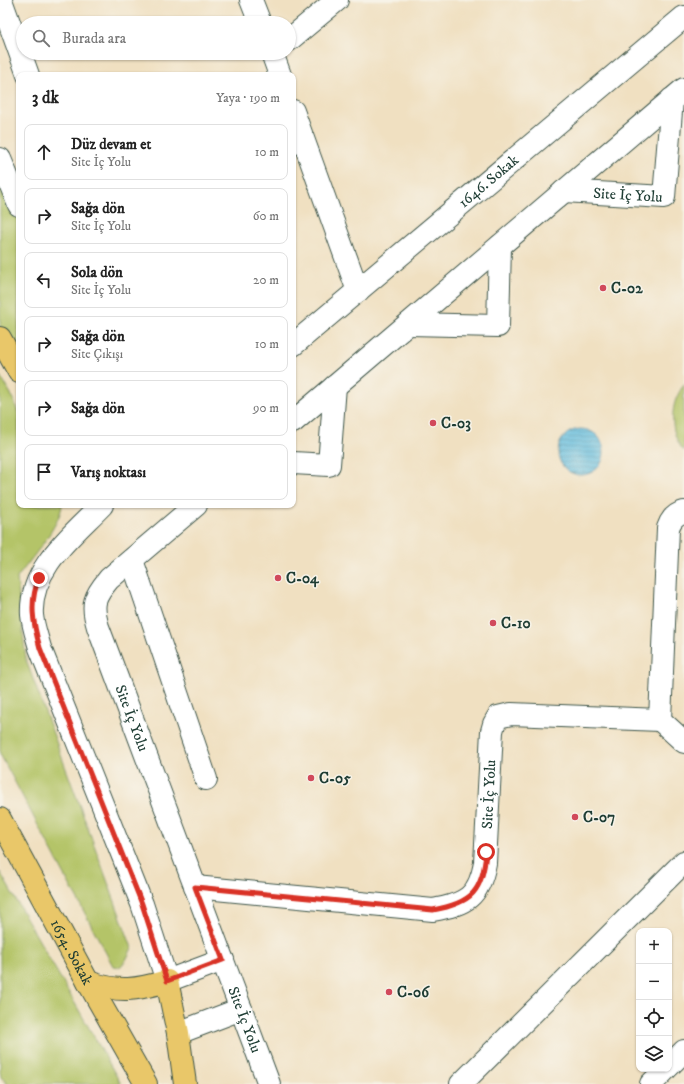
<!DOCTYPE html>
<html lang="tr">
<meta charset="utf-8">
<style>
body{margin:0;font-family:"IM FELL DW Pica",serif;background:#f6f6f6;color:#222}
.controls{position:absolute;right:12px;bottom:12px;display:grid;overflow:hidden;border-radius:8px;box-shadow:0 1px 3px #0004}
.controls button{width:36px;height:36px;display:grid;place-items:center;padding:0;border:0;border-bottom:1px solid #e0e0e0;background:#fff;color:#222;font:20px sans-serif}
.stop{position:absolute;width:12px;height:12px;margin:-9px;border:3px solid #d93025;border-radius:50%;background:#fff}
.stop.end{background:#d93025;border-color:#fff;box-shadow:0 1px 4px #0008}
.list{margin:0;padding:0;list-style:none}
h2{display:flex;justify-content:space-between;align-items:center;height:52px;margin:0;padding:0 16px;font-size:17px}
h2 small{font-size:13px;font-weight:400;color:#767676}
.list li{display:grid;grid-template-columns:26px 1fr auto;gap:12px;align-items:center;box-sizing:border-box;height:56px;margin:0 8px 8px;padding:0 8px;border:1px solid #e0e0e0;border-radius:8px}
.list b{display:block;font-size:15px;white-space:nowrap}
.list p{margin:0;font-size:13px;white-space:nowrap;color:#767676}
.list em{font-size:13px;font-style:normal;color:#767676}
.icon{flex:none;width:22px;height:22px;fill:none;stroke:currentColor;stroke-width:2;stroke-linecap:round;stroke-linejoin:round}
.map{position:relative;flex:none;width:684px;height:1084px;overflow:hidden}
.search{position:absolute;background:#fff;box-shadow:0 1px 3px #0004;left:16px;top:16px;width:280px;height:44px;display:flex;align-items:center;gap:10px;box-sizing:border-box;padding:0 14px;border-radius:22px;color:#767676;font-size:15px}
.panel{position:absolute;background:#fff;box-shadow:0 1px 3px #0004;left:16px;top:72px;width:280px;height:436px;border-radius:8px}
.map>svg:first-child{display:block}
</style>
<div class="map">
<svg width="684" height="1084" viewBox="0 0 684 1084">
<defs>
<pattern id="water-rules" width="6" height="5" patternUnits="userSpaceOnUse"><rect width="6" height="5" fill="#60bbdd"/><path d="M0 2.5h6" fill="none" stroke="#4f99b4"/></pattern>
</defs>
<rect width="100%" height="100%" fill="#f7f3e8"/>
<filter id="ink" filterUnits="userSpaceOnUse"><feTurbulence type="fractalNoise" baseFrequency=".025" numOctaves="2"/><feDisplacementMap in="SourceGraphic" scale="8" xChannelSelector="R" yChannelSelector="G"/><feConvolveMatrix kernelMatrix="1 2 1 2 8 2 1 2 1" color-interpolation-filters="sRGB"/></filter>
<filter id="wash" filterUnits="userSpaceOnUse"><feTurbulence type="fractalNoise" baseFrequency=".012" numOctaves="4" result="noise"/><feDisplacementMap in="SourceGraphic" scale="16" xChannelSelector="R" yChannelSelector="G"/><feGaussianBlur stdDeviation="0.9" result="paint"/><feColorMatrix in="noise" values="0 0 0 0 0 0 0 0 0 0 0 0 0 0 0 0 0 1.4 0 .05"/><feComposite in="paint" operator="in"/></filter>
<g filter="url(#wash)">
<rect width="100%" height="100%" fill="#f0e0c1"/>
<g fill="#b4c467" stroke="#6a804e">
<path d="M 0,159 L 19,205 L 19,372 L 0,338 Z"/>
<path d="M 0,376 L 11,394 L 19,415 L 19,505 L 62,505 C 60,526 30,560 17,578 L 26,660 L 132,948 L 126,960 L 120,967 L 113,966 L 0,754 Z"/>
<path d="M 684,384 L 684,451 C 672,438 670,415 676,399 C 678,394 681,389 684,384 Z"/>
<path d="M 0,872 L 121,1084 L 6,1084 L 0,1073 Z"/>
</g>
<circle fill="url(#water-rules)" stroke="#407c88" cx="581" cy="452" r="23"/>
</g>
<g filter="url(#ink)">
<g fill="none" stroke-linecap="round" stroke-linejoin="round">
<g stroke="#3e5549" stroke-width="24">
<g id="minor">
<path d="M 1,0 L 28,75"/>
<path d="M 251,0 L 260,23"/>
<path d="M 289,40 L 337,0"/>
<path d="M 272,53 L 280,75"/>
<path d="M 293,111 L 358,291"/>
<path d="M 0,159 L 19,205"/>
<path id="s1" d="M 564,191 L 664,197 L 672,99"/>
<path d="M 409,324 L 498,326 L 500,246"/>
<path id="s2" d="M 293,345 L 684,17"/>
<path d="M 293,422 L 684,89"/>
<path d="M 293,463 L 329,465 L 335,386"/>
<path d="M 102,505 C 73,535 29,568 32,615 C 33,626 37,637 40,648 L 142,904 L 167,981 L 223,960"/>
<path id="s3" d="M 196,505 L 109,579 C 94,597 91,604 98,627 L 269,1084"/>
<path d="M 132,560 L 206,779"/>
<path d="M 660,720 L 684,742"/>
<path id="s4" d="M 195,887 L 433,910 C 466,904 479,897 485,863 L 492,731 L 494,724 L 498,717 L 511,714 L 660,720 L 668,528 C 671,519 675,514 684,512"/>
<path d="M 178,1033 L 241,1009"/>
<path d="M 669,1066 L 684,1051"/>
<path d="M 461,1084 L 684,862"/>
<path d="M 651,1084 L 666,1069"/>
</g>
</g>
<g stroke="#3e5549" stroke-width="24">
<g id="major">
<path d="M 0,338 L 19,372"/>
<path id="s5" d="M 0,819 L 88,982 L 146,1084"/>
<path d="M 88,982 C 120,993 136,990 167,981 L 178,1033 L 185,1084"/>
</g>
</g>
<use href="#minor" stroke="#fff" stroke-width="22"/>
<use href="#major" stroke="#e9c769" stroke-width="22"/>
</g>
</g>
<g fill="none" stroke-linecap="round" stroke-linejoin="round" filter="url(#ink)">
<path stroke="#d93025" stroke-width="5" d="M 39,578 C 29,602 33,623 40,648 L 142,904 L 167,981 L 223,960 L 195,887 L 433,910 C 472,903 483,891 486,852"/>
</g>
<g fill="#d1495b" stroke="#f7f3e8" stroke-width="1.5">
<circle cx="603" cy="288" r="4"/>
<circle cx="433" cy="423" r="4"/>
<circle cx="278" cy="578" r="4"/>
<circle cx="493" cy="623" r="4"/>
<circle cx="311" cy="778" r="4"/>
<circle cx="575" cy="817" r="4"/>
<circle cx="389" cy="992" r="4"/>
</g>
<g text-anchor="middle" stroke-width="3" stroke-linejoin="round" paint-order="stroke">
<g font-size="15" fill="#1f3d34" stroke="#f7f3e8">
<text dy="5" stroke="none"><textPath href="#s2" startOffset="255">1646. Sokak</textPath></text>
<text dy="5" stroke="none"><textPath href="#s1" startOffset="64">Site İç Yolu</textPath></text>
<text dy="5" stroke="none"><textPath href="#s3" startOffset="264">Site İç Yolu</textPath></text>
<text dy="5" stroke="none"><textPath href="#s4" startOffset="385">Site İç Yolu</textPath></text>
<text dy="5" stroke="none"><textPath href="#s5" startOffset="151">1654. Sokak</textPath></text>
<text dy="5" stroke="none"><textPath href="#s3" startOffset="586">Site İç Yolu</textPath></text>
</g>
<g font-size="15" font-weight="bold" fill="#1f3d34" stroke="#f7f3e8" text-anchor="start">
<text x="611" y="293">C-02</text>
<text x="441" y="428">C-03</text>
<text x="286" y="583">C-04</text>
<text x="501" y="628">C-10</text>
<text x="319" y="783">C-05</text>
<text x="583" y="822">C-07</text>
<text x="397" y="997">C-06</text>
</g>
</g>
</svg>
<div class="controls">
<button>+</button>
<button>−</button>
<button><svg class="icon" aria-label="locate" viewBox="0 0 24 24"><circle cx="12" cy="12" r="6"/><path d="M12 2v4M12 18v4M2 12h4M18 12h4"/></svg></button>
<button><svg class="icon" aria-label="layers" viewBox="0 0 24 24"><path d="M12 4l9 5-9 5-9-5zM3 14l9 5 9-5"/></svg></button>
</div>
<div class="stop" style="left:486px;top:852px"></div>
<div class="stop end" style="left:39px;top:578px"></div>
<div class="search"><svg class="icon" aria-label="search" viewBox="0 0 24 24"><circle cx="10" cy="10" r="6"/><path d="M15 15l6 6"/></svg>Burada ara</div>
<section class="panel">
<h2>3 dk<small>Yaya · 190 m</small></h2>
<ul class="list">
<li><svg class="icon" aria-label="ahead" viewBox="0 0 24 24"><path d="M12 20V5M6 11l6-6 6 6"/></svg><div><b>Düz devam et</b><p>Site İç Yolu</p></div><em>10 m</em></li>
<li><svg class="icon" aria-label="right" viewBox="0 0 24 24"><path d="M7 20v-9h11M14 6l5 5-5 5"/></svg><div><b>Sağa dön</b><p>Site İç Yolu</p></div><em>60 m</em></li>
<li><svg class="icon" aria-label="left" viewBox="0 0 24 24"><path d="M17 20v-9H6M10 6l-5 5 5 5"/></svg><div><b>Sola dön</b><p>Site İç Yolu</p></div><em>20 m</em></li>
<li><svg class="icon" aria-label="right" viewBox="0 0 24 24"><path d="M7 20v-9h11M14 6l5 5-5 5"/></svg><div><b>Sağa dön</b><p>Site Çıkışı</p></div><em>10 m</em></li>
<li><svg class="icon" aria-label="right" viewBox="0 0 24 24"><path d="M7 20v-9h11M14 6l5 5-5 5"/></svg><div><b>Sağa dön</b></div><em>90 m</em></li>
<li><svg class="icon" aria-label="arrive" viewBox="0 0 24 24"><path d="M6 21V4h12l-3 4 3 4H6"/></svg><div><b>Varış noktası</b></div></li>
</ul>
</section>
</div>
